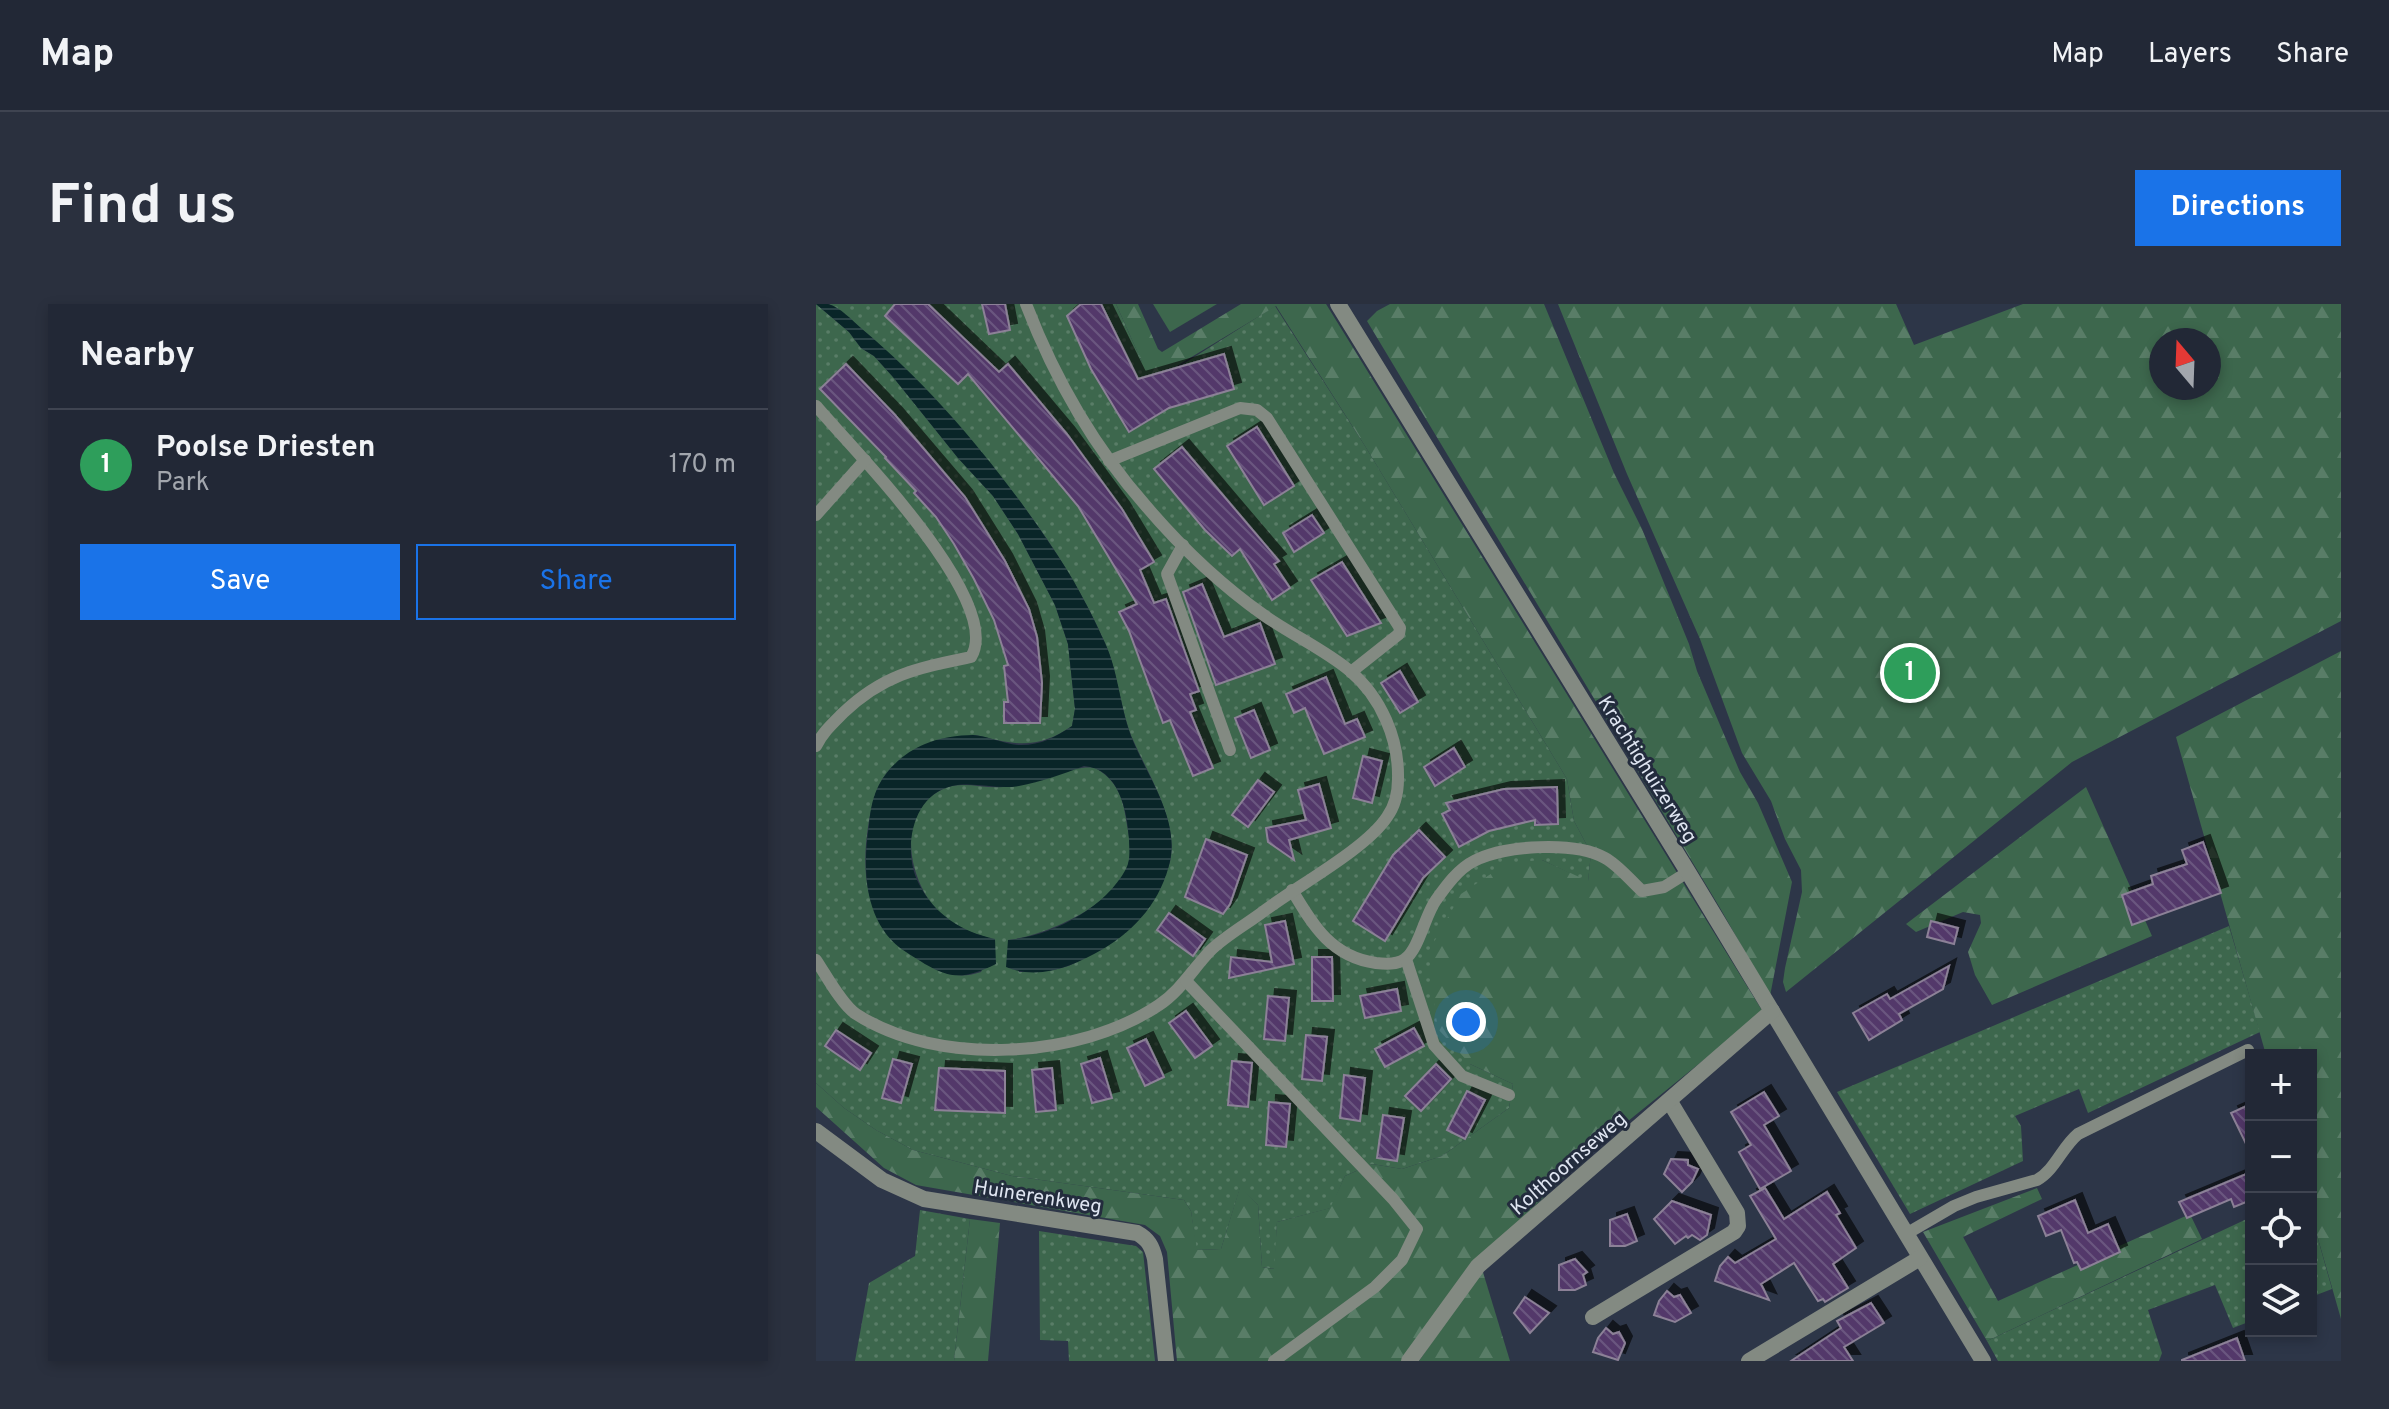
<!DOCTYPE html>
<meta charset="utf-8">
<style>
body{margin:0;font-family:Overpass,sans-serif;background:#2a303e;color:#f1f3f6}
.controls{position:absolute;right:24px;bottom:24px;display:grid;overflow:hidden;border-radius:0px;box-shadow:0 4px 12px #0003}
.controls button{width:72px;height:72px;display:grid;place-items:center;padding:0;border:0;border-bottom:2px solid #3f4451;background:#222836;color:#f1f3f6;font:40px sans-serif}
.compass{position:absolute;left:1333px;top:24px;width:72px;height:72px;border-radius:50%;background:#222836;box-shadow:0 4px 12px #0003;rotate:341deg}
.you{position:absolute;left:650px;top:718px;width:28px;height:28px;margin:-20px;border:6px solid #fff;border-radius:50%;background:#1a73e8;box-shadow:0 0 0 12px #1a73e833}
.badge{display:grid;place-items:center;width:52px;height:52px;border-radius:50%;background:#1a73e8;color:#fff;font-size:26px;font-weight:700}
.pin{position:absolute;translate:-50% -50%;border:4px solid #fff;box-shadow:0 2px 8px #0006}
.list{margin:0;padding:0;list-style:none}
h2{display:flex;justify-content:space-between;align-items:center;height:104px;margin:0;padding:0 32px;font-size:34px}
h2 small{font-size:26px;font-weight:400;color:#a2a6ad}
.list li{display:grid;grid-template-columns:52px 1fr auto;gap:24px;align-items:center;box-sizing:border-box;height:112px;padding:0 32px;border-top:2px solid #3f4451}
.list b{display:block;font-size:30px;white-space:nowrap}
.list p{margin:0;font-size:26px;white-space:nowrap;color:#a2a6ad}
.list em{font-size:26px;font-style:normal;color:#a2a6ad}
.actions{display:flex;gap:16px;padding:24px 32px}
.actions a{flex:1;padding:18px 0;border:2px solid #1a73e8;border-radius:0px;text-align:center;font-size:28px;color:#1a73e8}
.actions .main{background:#1a73e8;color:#fff}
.icon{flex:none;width:44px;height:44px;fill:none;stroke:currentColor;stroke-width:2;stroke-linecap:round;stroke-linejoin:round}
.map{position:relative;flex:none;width:1525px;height:1057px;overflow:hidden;border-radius:0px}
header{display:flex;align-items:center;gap:48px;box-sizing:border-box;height:112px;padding:0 40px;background:#222836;border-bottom:2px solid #3f4451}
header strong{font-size:38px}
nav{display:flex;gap:44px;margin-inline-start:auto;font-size:28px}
.intro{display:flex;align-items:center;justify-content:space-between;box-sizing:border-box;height:192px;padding:0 48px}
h1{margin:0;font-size:56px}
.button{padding:20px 36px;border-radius:0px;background:#1a73e8;color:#fff;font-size:28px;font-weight:700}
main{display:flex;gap:48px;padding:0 48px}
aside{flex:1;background:#222836;border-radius:0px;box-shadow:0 4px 12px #0003}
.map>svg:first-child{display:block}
</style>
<header>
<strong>Map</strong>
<nav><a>Map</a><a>Layers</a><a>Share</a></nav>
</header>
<div class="intro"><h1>Find us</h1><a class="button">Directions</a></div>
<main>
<aside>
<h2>Nearby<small></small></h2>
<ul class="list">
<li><span class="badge" style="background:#2e9e5b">1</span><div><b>Poolse Driesten</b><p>Park</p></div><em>170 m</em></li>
</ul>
<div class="actions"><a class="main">Save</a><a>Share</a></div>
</aside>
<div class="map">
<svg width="1525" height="1057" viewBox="0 0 1525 1057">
<defs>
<pattern id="grass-dots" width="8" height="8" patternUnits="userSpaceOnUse" patternTransform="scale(2)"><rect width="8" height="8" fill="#3d674d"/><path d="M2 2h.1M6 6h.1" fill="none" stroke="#597d67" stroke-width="1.8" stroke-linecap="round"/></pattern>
<pattern id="forest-firs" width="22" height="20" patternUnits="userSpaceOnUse" patternTransform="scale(2)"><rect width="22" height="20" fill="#3d674d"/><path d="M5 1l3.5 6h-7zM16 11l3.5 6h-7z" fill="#597d67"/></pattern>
<pattern id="water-rules" width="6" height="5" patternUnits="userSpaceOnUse" patternTransform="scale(2)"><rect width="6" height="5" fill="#092528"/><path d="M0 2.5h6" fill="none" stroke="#2c4448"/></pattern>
<pattern id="building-back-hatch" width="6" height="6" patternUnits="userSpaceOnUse" patternTransform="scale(2)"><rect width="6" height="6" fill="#53396a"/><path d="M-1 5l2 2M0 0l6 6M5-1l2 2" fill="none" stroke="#6b5680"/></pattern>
<filter id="shadow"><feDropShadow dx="7" dy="-7" stdDeviation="0" flood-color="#0009"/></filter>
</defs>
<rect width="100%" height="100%" fill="#2d3648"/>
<g fill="url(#grass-dots)">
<path d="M 0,0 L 33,28 L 45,44 L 58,52 L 77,73 L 142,154 L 177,192 L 202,230 L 239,301 L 252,340 L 259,405 L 256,422 C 231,439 211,443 181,436 C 174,435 164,431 157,431 C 149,432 82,457 77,462 C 60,478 56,500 52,523 C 43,583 55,632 114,661 C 134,671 143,675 165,668 L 179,636 C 167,632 151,628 139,621 C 96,597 72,511 127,485 C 146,476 167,485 187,483 C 197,482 207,478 216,476 C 231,473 268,459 281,465 C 300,476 307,494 310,515 C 312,528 316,544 313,557 C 305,599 230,632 192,636 L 203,668 C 260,667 263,660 302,622 C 322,603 347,586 354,558 C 363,518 333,472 318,438 C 304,407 303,371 289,339 C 246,241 176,157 102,81 C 74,51 47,22 13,0 L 300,0 L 326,58 L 364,62 L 459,2 L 549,142 L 751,475 L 758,517 L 775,549 L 772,578 L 726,556 L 654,760 L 697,780 L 693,804 L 626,852 L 586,865 L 556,860 L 529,872 L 515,904 L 461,918 L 459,965 L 446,963 L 442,901 L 424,884 L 405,945 L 380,946 L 375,907 L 368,896 L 196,872 L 97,846 L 60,826 L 28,804 L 0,779 Z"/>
<path d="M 1413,622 L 1444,728 L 1272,809 L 1263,785 L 1199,812 L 1205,822 L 1207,857 L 1094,910 L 1021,788 Z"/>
<path d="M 104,906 L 154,915 L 138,1057 L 39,1057 L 53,979 L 99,952 Z"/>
<path d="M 1495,910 L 1516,985 L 1495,993 Z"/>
<path d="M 1435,913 L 1435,1017 L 1417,1024 L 1399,981 L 1332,1006 L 1346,1049 L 1343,1057 L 1182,1057 L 1171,1037 Z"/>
<path d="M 223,927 L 320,942 L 327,948 L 339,1057 L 253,1057 L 252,1037 L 224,1036 Z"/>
</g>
<g fill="url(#forest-firs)" fill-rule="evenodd">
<path d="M 300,0 L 322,0 L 342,45 L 346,48 L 425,0 L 510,0 L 947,708 L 775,847 L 663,957 L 587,1057 L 361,1057 L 351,948 L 344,932 L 329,921 L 100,881 L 68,864 L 0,803 L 0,779 L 28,804 L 60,826 L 97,846 L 196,872 L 368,896 L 375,907 L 381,946 L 405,945 L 424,883 L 442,901 L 446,963 L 458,965 L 461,918 L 514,904 L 529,872 L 556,860 L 586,865 L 626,852 L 693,804 L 697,780 L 654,760 L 622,725 L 615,679 L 618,638 L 645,590 L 691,559 L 726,556 L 772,577 L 775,549 L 758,517 L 751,475 L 549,142 L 460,2 L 344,72 L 337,71 L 326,58 Z"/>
<path d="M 574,0 L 728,0 L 798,169 L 826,225 L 873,340 L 881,367 L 924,468 L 942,499 L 976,578 L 954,692 L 904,604 L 551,17 L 561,7 Z"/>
<path d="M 742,0 L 1080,0 L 1098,41 L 1207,0 L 1525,0 L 1525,317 L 1256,458 L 970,688 L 967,678 L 969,664 L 986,588 L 985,566 L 969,535 L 955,497 L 926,449 L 884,335 L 811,170 ZM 1345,36 L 1393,36 L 1393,84 L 1345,84 Z"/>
<path d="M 1525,347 L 1525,1015 L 1495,910 L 1495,751 L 1450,751 L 1360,433 Z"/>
<path d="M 1270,483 L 1336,632 L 1176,701 L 1159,671 L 1152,648 L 1165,619 L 1164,611 L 1147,608 L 1100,628 L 1090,620 Z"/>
<path d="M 1221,884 L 1226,895 L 1147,933 L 1182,997 L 1374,910 L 1386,935 L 1171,1037 L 1107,928 Z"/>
<path d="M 154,915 L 184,919 L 172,1057 L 138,1057 Z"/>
<path d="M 666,965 L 694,1057 L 603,1057 Z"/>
</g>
<path fill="#3d674d" d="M 337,0 L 401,0 L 354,28 Z"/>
<path fill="url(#water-rules)" d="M 0,0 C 4,0 8,0 12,0 C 24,3 37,17 46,25 C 118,85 184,165 236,243 C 257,273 274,306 289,339 C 303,369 304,406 317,437 C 332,473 363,515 354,557 C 346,595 320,626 287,645 C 258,662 223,677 190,663 L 192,636 C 236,632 288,605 310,565 C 315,555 313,545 313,535 C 311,506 303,465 268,462 C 247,470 225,478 203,482 C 181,486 158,477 136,482 C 95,491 86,548 103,580 C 118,610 146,628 179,635 L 180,660 C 140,680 127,672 90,648 C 48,621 46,566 53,521 C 54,509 56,496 61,485 C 70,465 89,448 109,440 C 122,434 143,431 157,431 C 173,432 189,441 205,441 C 225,441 240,433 256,422 L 259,405 L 252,340 L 239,301 L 202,230 L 177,192 L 142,154 L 77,73 L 58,52 L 45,44 L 33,28 Z"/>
<g fill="url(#building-back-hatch)" stroke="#8c8197" stroke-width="2" filter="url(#shadow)">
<path d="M 79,0 L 112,0 L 183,68 L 192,60 L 251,130 L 306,205 L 338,258 L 324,266 L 338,299 L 350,295 L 383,387 L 374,390 L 380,406 L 374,408 L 397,464 L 377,472 L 354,416 L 347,419 L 313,327 L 303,308 L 321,300 L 262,202 L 152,70 L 142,80 L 69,12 Z"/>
<path d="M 166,0 L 189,0 L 194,26 L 173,30 Z"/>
<path d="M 265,0 L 285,0 L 322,75 L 408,50 L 418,85 L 353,104 L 313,128 L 275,65 L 251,12 Z"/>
<path d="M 30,60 L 79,111 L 149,193 L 189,257 L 213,305 L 221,333 L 226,379 L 224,419 L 188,419 L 188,398 L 192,398 L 188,362 L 192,361 L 178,316 L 158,275 L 138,240 L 120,213 L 98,189 L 100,187 L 69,154 L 70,153 L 4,85 Z"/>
<path d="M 441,123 L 478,182 L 448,201 L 411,142 Z"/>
<path d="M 366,143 L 463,257 L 458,260 L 474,284 L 456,296 L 424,245 L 416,252 L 389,226 L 338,165 Z"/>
<path d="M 496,211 L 508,229 L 478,248 L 467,229 Z"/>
<path d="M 526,258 L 565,319 L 531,332 L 495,276 Z"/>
<path d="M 386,280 L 408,333 L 444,319 L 459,360 L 400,381 L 367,288 Z"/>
<path d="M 584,367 L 602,398 L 584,409 L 565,379 Z"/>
<path d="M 510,373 L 529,420 L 541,415 L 549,433 L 508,450 L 489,404 L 478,409 L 470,390 Z"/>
<path d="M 438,406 L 454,446 L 435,454 L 419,414 Z"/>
<path d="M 638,444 L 649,463 L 619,482 L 608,463 Z"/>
<path d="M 547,452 L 566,457 L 556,499 L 537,494 Z"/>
<path d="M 442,476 L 458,488 L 432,523 L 416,511 Z"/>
<path d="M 503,480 L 515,524 L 473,536 L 478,556 L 452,538 L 450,524 L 490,516 L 482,486 Z"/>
<path d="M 741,483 L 742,520 L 719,521 L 719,516 L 673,527 L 643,543 L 626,510 L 634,506 L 630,499 L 688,485 Z"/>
<path d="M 603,526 L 629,553 L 607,574 L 569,637 L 537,617 L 577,551 Z"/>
<path d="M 390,535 L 431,551 L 414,600 L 407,610 L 369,593 Z"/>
<path d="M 1387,538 L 1405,589 L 1316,621 L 1306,591 L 1337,580 L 1335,572 L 1371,560 L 1366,546 Z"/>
<path d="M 353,609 L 389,635 L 377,652 L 341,626 Z"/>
<path d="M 469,617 L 478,660 L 413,674 L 415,653 L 456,658 L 449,621 Z"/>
<path d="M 1115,617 L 1142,624 L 1138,640 L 1111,633 Z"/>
<path d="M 496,653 L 516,653 L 517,697 L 496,697 Z"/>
<path d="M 1133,662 L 1127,685 L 1083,710 L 1086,716 L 1053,736 L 1037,709 L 1071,690 L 1074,695 Z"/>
<path d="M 581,685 L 585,707 L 549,714 L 544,692 Z"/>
<path d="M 452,692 L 473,694 L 469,737 L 448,735 Z"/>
<path d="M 370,707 L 396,742 L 379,754 L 353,719 Z"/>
<path d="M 598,724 L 608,742 L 569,763 L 559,745 Z"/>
<path d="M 20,726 L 55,749 L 44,766 L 9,742 Z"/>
<path d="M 490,731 L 511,733 L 506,777 L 486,775 Z"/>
<path d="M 330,735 L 348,773 L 329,782 L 311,744 Z"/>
<path d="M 284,754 L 296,794 L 276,799 L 265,760 Z"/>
<path d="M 77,755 L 96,760 L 85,799 L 66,794 Z"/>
<path d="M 416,757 L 436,759 L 432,803 L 412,801 Z"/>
<path d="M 620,760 L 635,775 L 605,807 L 589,792 Z"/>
<path d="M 123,764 L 189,767 L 189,809 L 119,806 Z"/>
<path d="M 236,764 L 240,806 L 220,808 L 216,766 Z"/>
<path d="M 528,771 L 549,774 L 544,817 L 524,814 Z"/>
<path d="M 651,787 L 669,796 L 649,835 L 631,826 Z"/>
<path d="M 948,788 L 963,812 L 948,821 L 975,867 L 944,885 L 923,848 L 935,841 L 915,808 Z"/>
<path d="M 453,798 L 474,800 L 470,843 L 450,841 Z"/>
<path d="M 1435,800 L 1435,850 L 1415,809 Z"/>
<path d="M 567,811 L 588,814 L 581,857 L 561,854 Z"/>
<path d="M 855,855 L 872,856 L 872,861 L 882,865 L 876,878 L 866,888 L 848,870 Z"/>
<path d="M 1435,868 L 1435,896 L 1418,903 L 1415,895 L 1371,914 L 1363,898 Z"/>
<path d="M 949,884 L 968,915 L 1011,888 L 1024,909 L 1020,911 L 1040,944 L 1017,960 L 1032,984 L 1009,998 L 1007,995 L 1002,997 L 978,959 L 945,980 L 953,996 L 899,977 L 904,962 L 912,953 L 919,959 L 960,935 L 934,892 Z"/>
<path d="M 1259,896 L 1272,929 L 1292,920 L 1304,948 L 1265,966 L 1261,958 L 1258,959 L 1245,926 L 1230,932 L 1222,912 Z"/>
<path d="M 856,897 L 895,911 L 891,931 L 884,936 L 876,931 L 872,934 L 870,932 L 859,940 L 838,915 Z"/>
<path d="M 811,910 L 821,937 L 809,942 L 794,942 L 794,916 Z"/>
<path d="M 759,955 L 771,968 L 767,971 L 770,981 L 759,986 L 743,986 L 743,961 Z"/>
<path d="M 851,987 L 858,993 L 864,991 L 875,1009 L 859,1018 L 838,1011 L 843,997 Z"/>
<path d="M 709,993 L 733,1009 L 714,1029 L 698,1009 Z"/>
<path d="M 1055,999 L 1068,1019 L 1028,1043 L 1037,1057 L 975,1057 L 1025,1024 L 1021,1017 Z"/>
<path d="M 790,1024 L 797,1030 L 803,1028 L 809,1039 L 802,1056 L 777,1048 L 782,1034 Z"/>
<path d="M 1421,1034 L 1429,1057 L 1366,1057 L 1366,1056 Z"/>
</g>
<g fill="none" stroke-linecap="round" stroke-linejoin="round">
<g stroke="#838a82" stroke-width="12">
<path d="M 0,102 C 36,144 189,298 155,353 C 102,364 68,370 27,409 C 16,420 7,428 0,442"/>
<path d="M 293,157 L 424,104 L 441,106 L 451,114 L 584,324 L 583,330 L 535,368"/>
<path d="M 0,211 L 49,156"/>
<path d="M 367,241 L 351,270 L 414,446"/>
<path d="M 476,586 C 497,622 516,653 560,659 C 569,660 581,661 589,655 C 603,645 609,611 620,596 C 630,582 642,565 658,557 C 688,541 759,537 789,554 C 802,561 814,576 826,587 L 848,583 L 872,568"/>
<path d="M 590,655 L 618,741 L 646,772 L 693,791"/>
<path d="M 0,656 C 10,671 26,701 40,710 C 122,763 263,755 343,701 C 364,687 377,665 394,647 C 409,632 431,620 448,607 C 481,582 550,545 571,513 C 579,502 582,488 582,475 C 583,435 565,393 534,367 C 509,346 476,331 449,312 C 405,281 365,243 330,202 C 278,143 238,73 210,0"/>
<path d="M 370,677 L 577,895 L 601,925 L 586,956 L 559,983 L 458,1057"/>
<path d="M 1090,930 L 1138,902 L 1160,893 L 1221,876 C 1239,866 1246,843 1262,830 L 1432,746"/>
</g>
<g stroke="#838a82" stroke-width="16">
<path d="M 522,0 L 872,568 L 1167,1057"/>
<path d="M 0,827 L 66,876 L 108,895 L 321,929 C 332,935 336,942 339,955 L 350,1057"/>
<path d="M 777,1013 L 918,928 L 922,922 L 921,909 L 854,798"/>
<path d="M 593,1057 L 662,962 L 956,707"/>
<path d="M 933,1057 L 1104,954"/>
</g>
</g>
<g text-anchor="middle" stroke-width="6" stroke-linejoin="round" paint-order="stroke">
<g font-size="20" fill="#dfe5f1" stroke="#232c3d">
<text transform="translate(832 465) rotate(58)" y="7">Krachtighuizerweg</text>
<text transform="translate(752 859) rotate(-41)" y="7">Kolthoornseweg</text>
<text transform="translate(222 892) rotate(9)" y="7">Huinerenkweg</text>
</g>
</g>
</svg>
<div class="controls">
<button>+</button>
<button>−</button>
<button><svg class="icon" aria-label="locate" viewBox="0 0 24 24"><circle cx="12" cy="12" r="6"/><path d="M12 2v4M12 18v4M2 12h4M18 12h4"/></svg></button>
<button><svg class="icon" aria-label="layers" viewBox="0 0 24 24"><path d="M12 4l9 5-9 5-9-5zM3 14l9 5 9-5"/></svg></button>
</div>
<svg class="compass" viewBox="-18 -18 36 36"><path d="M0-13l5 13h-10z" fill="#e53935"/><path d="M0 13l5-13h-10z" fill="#a2a6ad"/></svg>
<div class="you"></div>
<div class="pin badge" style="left:1094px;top:369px;background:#2e9e5b">1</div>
</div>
</main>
